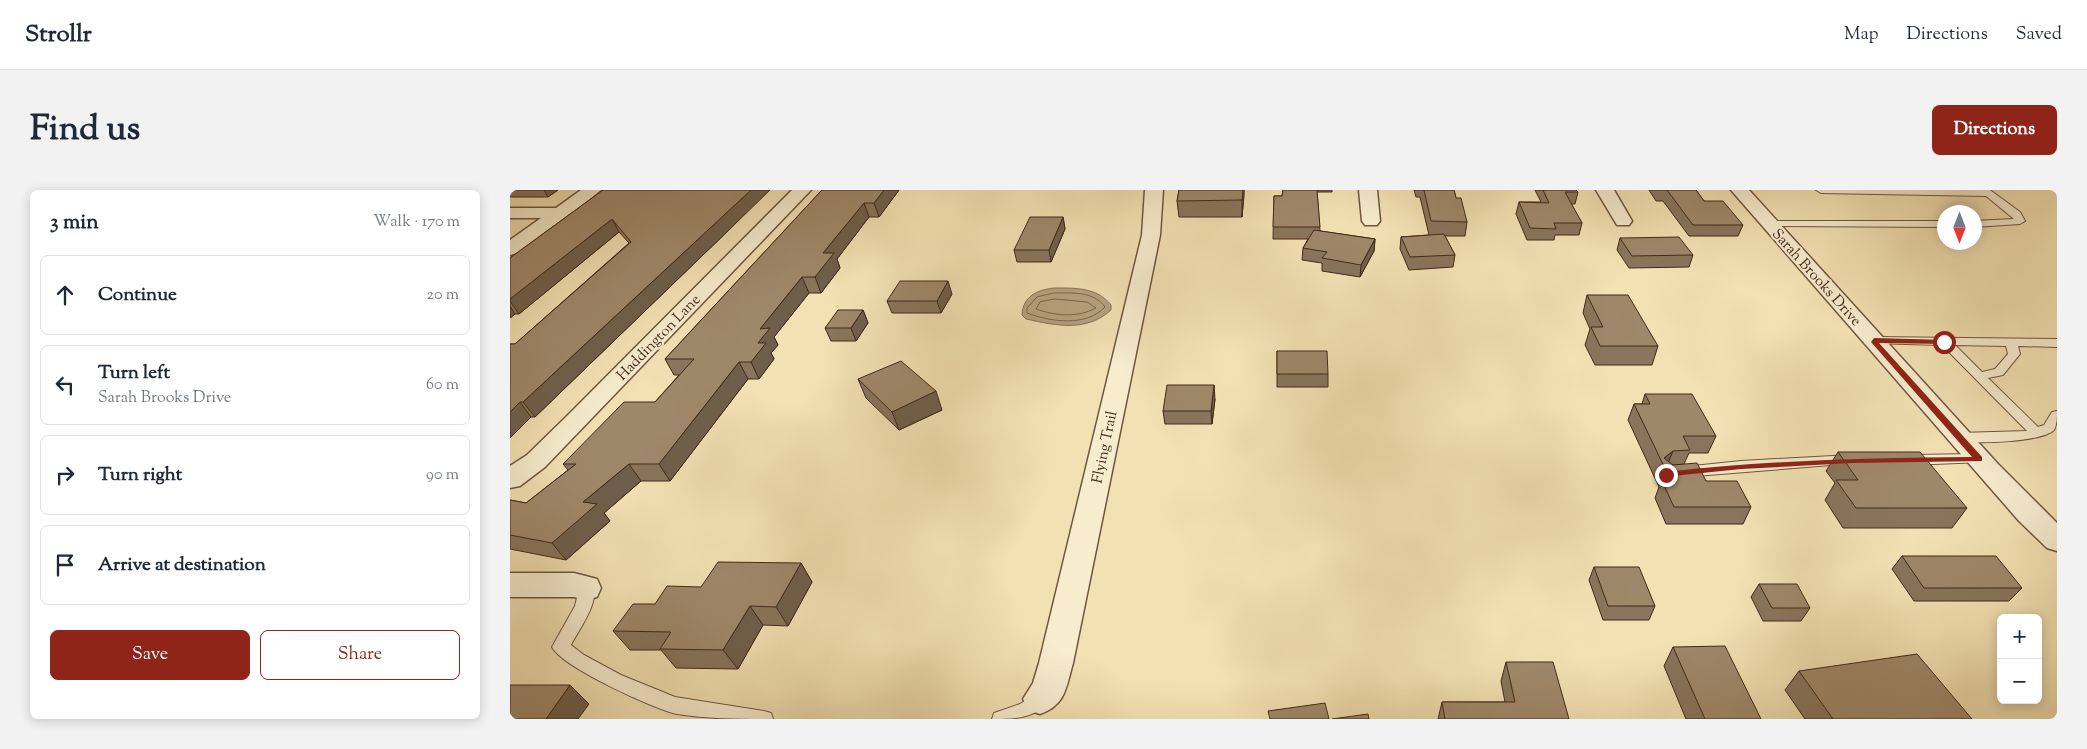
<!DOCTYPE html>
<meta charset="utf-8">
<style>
body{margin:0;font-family:"Sorts Mill Goudy",serif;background:#f2f2f3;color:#1f2937}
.controls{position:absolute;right:15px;bottom:15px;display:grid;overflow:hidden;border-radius:8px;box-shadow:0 2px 12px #0003}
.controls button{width:45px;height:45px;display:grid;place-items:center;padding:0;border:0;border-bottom:1px solid #e0e1e3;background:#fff;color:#1f2937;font:25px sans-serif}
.compass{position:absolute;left:1427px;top:15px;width:45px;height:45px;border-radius:50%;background:#fff;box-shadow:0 2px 12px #0003;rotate:180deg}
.stop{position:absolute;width:15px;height:15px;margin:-11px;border:4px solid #8f2418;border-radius:50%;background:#fff}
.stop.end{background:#8f2418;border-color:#fff;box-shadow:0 1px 5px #0008}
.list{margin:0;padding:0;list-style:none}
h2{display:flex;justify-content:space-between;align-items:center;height:65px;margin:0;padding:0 20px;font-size:21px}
h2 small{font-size:16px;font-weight:400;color:#747a83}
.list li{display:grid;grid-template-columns:32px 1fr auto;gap:15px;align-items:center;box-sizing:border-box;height:80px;margin:0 10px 10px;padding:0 10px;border:1px solid #e0e1e3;border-radius:8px}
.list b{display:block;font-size:19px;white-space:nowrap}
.list p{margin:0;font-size:16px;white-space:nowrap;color:#747a83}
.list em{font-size:16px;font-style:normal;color:#747a83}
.actions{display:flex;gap:10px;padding:15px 20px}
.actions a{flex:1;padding:11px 0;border:1px solid #8f2418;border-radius:8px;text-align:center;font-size:18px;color:#8f2418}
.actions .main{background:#8f2418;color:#fff}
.icon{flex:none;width:28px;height:28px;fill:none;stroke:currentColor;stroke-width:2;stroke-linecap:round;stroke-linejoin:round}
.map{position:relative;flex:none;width:1547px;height:529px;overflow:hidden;border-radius:8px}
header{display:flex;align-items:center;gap:30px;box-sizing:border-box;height:70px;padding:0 25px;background:#fff;border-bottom:1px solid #e0e1e3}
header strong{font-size:24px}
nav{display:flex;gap:28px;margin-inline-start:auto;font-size:18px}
.intro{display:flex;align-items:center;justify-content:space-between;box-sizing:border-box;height:120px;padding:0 30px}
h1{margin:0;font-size:35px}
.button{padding:12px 22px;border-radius:8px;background:#8f2418;color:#fff;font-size:18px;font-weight:700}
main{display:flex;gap:30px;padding:0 30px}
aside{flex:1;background:#fff;border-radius:8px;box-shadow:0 2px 12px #0003}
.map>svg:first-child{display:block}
</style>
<header>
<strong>Strollr</strong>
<nav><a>Map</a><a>Directions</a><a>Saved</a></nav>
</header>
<div class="intro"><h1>Find us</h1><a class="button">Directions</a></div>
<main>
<aside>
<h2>3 min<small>Walk · 170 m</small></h2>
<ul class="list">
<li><svg class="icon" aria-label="ahead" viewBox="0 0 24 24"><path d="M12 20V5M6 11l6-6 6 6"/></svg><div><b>Continue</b></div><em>20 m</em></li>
<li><svg class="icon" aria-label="left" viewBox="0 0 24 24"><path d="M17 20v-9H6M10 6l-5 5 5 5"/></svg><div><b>Turn left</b><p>Sarah Brooks Drive</p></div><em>60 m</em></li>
<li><svg class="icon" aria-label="right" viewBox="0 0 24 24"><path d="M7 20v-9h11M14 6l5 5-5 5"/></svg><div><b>Turn right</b></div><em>90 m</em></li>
<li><svg class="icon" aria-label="arrive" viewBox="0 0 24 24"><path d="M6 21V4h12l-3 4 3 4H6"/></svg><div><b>Arrive at destination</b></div></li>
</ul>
<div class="actions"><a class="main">Save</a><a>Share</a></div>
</aside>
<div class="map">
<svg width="1547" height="529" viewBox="0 0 1547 529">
<rect width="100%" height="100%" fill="#f2e1b3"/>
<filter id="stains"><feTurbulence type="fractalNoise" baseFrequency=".004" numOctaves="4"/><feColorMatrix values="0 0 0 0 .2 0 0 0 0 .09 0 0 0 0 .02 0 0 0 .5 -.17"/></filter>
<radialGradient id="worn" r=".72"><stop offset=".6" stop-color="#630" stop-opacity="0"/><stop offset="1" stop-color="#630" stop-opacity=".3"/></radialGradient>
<path fill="#b6a27f" stroke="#887157" d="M 544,98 C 565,98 587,97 601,115 L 601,120 C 577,142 547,136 516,129 L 512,125 C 513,106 527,100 544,98 Z"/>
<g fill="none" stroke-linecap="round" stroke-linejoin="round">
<g stroke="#7c654c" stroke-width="1">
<path d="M 544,103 C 562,103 584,101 595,117 C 576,137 541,132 517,123 L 517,118 L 527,107 Z"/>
<path d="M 545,109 L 577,112 L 586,118 C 567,128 546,126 526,119 L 530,112 Z"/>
</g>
<g stroke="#6f5640" stroke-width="2">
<g id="lane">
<path d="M 1306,0 L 1480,0 L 1510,22 L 1515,31 L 1510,34 L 1464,37 L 1464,31 L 1504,29 L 1476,6 L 1311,3 Z"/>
<path d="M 1256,31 L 1434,31 L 1434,37 L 1259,36 L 1254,33 Z"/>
<path d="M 1364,147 L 1547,149 L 1547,157 L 1508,156 L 1510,164 L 1493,185 L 1478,188 L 1528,237 L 1534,235 L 1542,222 L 1547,221 C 1547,227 1547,235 1544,240 C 1533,252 1461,255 1444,250 L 1442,247 L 1449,243 L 1517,241 L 1432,155 L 1360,153 L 1360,149 ZM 1445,155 L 1496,156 L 1498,164 L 1485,179 L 1472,182 Z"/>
<path d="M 1469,264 L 1474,266 L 1476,269 L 1474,272 L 1398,275 L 1391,270 L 1398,265 Z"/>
<path d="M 1341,265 L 1348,270 L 1346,273 L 1173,287 L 1166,282 L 1173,277 L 1231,271 Z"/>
<path d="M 76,392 L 82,394 C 91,411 69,439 61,455 L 74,465 L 111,485 L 165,507 L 254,521 L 261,523 L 263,529 C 231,529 199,529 167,524 C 144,519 52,477 42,457 L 65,416 L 70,394 Z"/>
<path d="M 530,501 L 536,503 L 539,509 C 528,529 503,529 482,529 L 484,523 L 510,514 Z"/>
</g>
</g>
<g stroke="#6f5640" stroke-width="3">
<g id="street">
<path d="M 71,0 L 91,0 L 58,27 L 7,63 L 0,65 L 0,50 L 31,28 L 0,28 L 0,18 L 46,18 Z"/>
<path d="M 282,0 L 301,0 L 35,277 L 10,296 L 0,298 L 0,276 L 17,265 L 58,225 Z"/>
<path d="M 635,0 L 653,0 L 650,45 L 563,473 C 556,497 556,515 530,524 L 518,520 L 513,509 L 523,493 L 529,473 L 632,45 Z"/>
<path d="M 849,0 L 867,0 L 870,31 L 867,35 L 855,35 L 852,31 Z"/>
<path d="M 1086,0 L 1104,0 L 1122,31 L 1119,35 L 1107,35 Z"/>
<path d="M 1221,0 L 1239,0 L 1488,274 L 1547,333 L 1547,361 L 1537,358 L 1509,331 Z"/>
<path d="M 0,383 L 64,383 L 87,389 L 91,398 L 87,407 L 76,410 L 64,407 L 0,407 Z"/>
</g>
</g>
<use href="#lane" fill="#f7ecce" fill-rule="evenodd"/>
<use href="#street" fill="#f7ecce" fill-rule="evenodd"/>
</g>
<g fill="#88755b" stroke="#43281a">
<path d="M 0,0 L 48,0 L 38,7 L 0,7 Z"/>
<path d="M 93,0 L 221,38 L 25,227 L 21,227 L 0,248 L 0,154 L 5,154 L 119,53 L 109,42 L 9,124 L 5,124 L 0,128 L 0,68 Z"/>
<path d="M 312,0 L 389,0 L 369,27 L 359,27 L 327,69 L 330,78 L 311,103 L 299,103 L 264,147 L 268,155 L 261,163 L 264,169 L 249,189 L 238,189 L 160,291 L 131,291 L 94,323 L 100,331 L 56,370 L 0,359 L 0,310 L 16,313 L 58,280 L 53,274 L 145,212 L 169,185 L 164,185 L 155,169 Z"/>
<path d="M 669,0 L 734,0 L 732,27 L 669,27 L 667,11 Z"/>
<path d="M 773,0 L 822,0 L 822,2 L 807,2 L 810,41 L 865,49 L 864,61 L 850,87 L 812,81 L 812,73 L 792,70 L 793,58 L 798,49 L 763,49 L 764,6 L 772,6 Z"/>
<path d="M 904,0 L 944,0 L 946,8 L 957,32 L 955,46 L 935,46 L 945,65 L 943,77 L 899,80 L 890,59 L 891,47 L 919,45 L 910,7 L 906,7 Z"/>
<path d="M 1025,0 L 1066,0 L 1068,2 L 1065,14 L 1061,14 L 1072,33 L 1069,45 L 1045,45 L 1044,50 L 1017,50 L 1006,24 L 1009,12 L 1031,12 Z"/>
<path d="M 1139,0 L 1186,0 L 1194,11 L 1233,35 L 1228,46 L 1179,46 L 1153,11 L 1146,11 Z"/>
<path d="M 553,27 L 555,39 L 541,72 L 507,72 L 504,60 Z"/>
<path d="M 1110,48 L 1183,65 L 1179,77 L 1119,78 L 1107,60 Z"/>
<path d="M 442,104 L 431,123 L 382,123 L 377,111 Z"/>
<path d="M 1077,105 L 1148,156 L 1142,175 L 1085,175 L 1075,155 L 1080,139 L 1073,123 Z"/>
<path d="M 353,120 L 358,133 L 346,151 L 321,151 L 315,138 Z"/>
<path d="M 767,161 L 818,184 L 818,197 L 767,197 Z"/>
<path d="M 348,189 L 432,220 L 389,240 L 356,208 Z"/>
<path d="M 1135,204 L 1206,246 L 1198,263 L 1179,263 L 1174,274 L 1196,291 L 1241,317 L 1233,334 L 1156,334 L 1145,308 L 1149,297 L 1118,230 L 1124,214 L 1132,214 Z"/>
<path d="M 705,209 L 702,234 L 655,234 L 653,221 Z"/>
<path d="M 1328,262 L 1457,318 L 1442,338 L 1333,338 L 1315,310 L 1325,293 L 1316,281 Z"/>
<path d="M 1392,366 L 1512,398 L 1499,411 L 1404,411 L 1382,379 Z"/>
<path d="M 291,373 L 302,392 L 278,436 L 253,435 L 228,479 L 166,478 L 151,460 L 120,460 L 103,441 L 145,414 L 191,397 Z"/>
<path d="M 1084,377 L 1145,416 L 1139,430 L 1093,430 L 1079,390 Z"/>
<path d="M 1249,394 L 1300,418 L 1291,431 L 1253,431 L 1241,407 Z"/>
<path d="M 1163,457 L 1251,529 L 1176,529 L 1154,476 Z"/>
<path d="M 996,472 L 1059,529 L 928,529 L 932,512 L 995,512 L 991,491 Z"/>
<path d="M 1289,481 L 1462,529 L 1295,529 L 1275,500 Z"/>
</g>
<g fill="#6f5f4a" stroke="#43281a">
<path d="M 34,0 L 48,0 L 38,7 Z"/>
<path d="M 241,0 L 260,0 L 221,38 L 25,227 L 13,212 Z"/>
<path d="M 374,0 L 389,0 L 369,27 L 364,13 Z"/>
<path d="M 733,0 L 734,0 L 734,6 L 732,27 L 732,10 Z"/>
<path d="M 354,13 L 359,27 L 327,69 L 330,78 L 311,103 L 305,87 L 313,63 Z"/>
<path d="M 553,27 L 555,39 L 541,72 L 539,60 Z"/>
<path d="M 102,29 L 109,42 L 9,124 L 0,111 L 0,109 Z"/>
<path d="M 865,49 L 864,61 L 850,87 L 851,75 Z"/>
<path d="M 292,87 L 299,103 L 264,147 L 268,155 L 261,163 L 264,169 L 249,189 L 241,172 L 250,139 Z"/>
<path d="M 438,91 L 442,104 L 431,123 L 427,111 Z"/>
<path d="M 0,116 L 5,124 L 0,128 Z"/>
<path d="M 353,120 L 358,133 L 346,151 L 341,138 Z"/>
<path d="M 229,172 L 238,189 L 160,291 L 149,274 Z"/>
<path d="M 704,195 L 705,209 L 702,234 L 701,221 Z"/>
<path d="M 426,201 L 432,220 L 389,240 L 382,222 Z"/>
<path d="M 10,212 L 21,227 L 0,248 L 0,222 Z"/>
<path d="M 1163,261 L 1156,278 L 1154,268 Z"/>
<path d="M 119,274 L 131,291 L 94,323 L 100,331 L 56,370 L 42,353 L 73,312 Z"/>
<path d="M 291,373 L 302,392 L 278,436 L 266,417 Z"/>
<path d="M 240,416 L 253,435 L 228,479 L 213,460 Z"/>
<path d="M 60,495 L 79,514 L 68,529 L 36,529 Z"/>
</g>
<g fill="#9e886a" stroke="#43281a">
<path d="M 93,0 L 241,0 L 13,212 L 10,212 L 0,222 L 0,154 L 5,154 L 121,52 L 102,29 L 0,109 L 0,68 Z"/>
<path d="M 312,0 L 374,0 L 364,13 L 354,13 L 313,63 L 324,63 L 305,87 L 292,87 L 250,139 L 260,138 L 248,153 L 256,153 L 241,172 L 229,172 L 149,274 L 119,274 L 73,312 L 87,314 L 42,353 L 0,345 L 0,310 L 16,313 L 66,274 L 53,274 L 114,212 L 145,212 L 184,169 L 155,169 Z"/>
<path d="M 669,0 L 733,0 L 732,10 L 667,11 Z"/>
<path d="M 773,0 L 807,0 L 810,37 L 763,37 L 764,6 L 772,6 Z"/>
<path d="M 914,0 L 944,0 L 946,8 L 951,8 L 957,32 L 921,31 Z"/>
<path d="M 1033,0 L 1066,0 L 1068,2 L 1055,2 L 1072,33 L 1044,33 L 1046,39 L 1020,38 L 1009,12 L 1039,13 Z"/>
<path d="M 1157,0 L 1186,0 L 1194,11 L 1213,11 L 1233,35 L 1183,35 Z"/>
<path d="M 520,27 L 553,27 L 539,60 L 504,60 Z"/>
<path d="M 804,40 L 865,49 L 851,75 L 812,68 L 817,62 L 793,58 Z"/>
<path d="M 934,44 L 945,65 L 900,67 L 891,47 Z"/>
<path d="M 1169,47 L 1183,65 L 1122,66 L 1110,48 Z"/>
<path d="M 390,91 L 438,91 L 427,111 L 377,111 Z"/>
<path d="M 1077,105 L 1118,105 L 1148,156 L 1090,156 L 1081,137 L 1093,137 Z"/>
<path d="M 328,120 L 353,120 L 341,138 L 315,138 Z"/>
<path d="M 767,161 L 817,161 L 818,184 L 767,184 Z"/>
<path d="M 391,171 L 426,201 L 382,222 L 348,189 Z"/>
<path d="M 657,195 L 704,195 L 701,221 L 653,221 Z"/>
<path d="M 1135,204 L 1182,204 L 1206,246 L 1173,246 L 1180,260 L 1163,261 L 1154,268 L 1163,275 L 1187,273 L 1196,291 L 1227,291 L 1241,317 L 1164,317 L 1152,291 L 1161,291 L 1124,214 L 1140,214 Z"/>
<path d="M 1328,262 L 1410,262 L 1457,318 L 1346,318 L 1326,290 L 1348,290 Z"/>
<path d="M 1392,366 L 1486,366 L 1512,398 L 1414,398 Z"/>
<path d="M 208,372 L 291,373 L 266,417 L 240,416 L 213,460 L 150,459 L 161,442 L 103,441 L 123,414 L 145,414 L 157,396 L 191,397 Z"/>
<path d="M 1084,377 L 1129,377 L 1145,416 L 1098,416 Z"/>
<path d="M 1249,394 L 1287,394 L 1300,418 L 1262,418 Z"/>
<path d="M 1215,456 L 1251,529 L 1195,529 L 1163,457 Z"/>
<path d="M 1407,464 L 1462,529 L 1323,529 L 1289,481 Z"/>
<path d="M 996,472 L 1043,472 L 1059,529 L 935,529 L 932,512 L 1005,512 Z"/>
<path d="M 0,495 L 60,495 L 36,529 L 0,529 Z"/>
<path d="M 815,513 L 819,529 L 760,529 L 758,521 Z"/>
<path d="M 858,524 L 859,529 L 822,529 Z"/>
</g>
<path fill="#8f2418" d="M 1364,148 L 1436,150 L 1434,154 L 1369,153 L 1472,267 L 1472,271 L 1342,273 L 1231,279 L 1153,287 L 1153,283 L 1156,282 C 1258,270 1360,268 1462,267 L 1361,152 Z"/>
<g text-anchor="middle" stroke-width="4.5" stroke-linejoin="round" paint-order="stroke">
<g font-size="15" fill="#43281a" stroke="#f7ecce">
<text transform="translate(1307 87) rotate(48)" y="5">Sarah Brooks Drive</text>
<text transform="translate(148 147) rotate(-46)" y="5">Haddington Lane</text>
<text transform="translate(594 257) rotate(-78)" y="5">Flying Trail</text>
</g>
</g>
<rect width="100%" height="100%" filter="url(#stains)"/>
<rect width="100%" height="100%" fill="url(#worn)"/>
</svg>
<div class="controls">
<button>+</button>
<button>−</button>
</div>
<svg class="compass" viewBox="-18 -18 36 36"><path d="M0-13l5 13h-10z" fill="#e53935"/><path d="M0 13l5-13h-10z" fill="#747a83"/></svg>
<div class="stop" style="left:1434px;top:152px"></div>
<div class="stop end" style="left:1156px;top:285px"></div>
</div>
</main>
